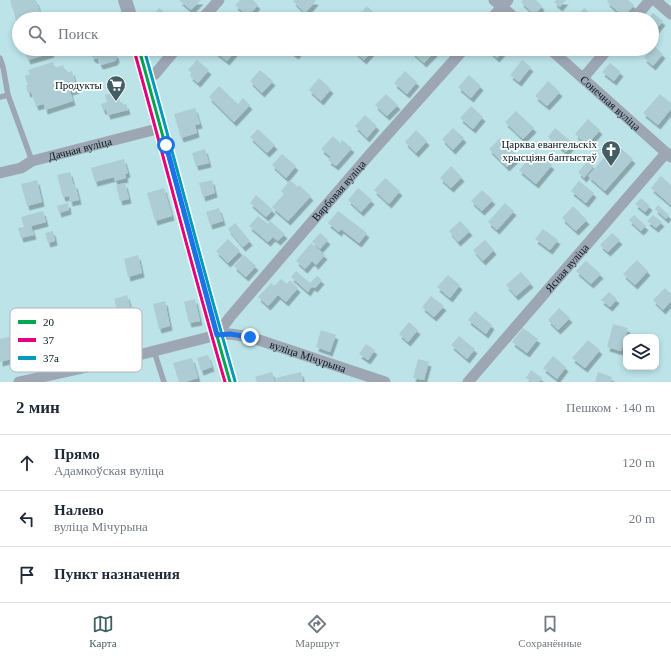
<!DOCTYPE html>
<html lang="ru">
<meta charset="utf-8">
<style>
body{margin:0;font-family:"Times New Roman",serif;background:#f6f6f7;color:#1f2937}
.controls{position:absolute;right:12px;bottom:12px;display:grid;overflow:hidden;border-radius:8px;box-shadow:0 2px 6px #0003}
.controls button{width:36px;height:36px;display:grid;place-items:center;padding:0;border:0;border-bottom:1px solid #e0e1e3;background:#fff;color:#1f2937;font:20px sans-serif}
.stop{position:absolute;width:12px;height:12px;margin:-9px;border:3px solid #1a73e8;border-radius:50%;background:#fff}
.stop.end{background:#1a73e8;border-color:#fff;box-shadow:0 1px 4px #0008}
.list{margin:0;padding:0;list-style:none}
h2{display:flex;justify-content:space-between;align-items:center;height:52px;margin:0;padding:0 16px;font-size:17px}
h2 small{font-size:13px;font-weight:400;color:#747a83}
.list li{display:grid;grid-template-columns:26px 1fr auto;gap:12px;align-items:center;box-sizing:border-box;height:56px;padding:0 16px;border-top:1px solid #e0e1e3}
.list b{display:block;font-size:15px;white-space:nowrap}
.list p{margin:0;font-size:13px;white-space:nowrap;color:#747a83}
.list em{font-size:13px;font-style:normal;color:#747a83}
.icon{flex:none;width:22px;height:22px;fill:none;stroke:currentColor;stroke-width:2;stroke-linecap:round;stroke-linejoin:round}
.map{position:relative;flex:none;width:671px;height:382px;overflow:hidden}
.search{position:absolute;background:#fff;box-shadow:0 2px 6px #0003;left:12px;right:12px;top:12px;height:44px;display:flex;align-items:center;gap:10px;box-sizing:border-box;padding:0 14px;border-radius:22px;color:#747a83;font-size:15px}
.sheet{height:220px;background:#fff}
nav{display:flex;justify-content:space-around;align-items:center;box-sizing:border-box;height:56px;border-top:1px solid #e0e1e3;background:#fff;font-size:11px;color:#747a83}
nav a{display:grid;justify-items:center;gap:2px}
nav .on{color:#425e62}
.map>svg:first-child{display:block}
</style>
<div class="map">
<svg width="671" height="382" viewBox="0 0 671 382">
<defs>
<filter id="shadow"><feDropShadow dx="2.5" dy="4.5" stdDeviation="0" flood-color="#0004"/></filter>
</defs>
<rect width="100%" height="100%" fill="#bce3e8"/>
<g fill="#adccd4" filter="url(#shadow)">
<path d="M 10,0 L 36,0 L 42,19 L 19,19 L 19,30 Z"/>
<path d="M 179,0 L 201,0 L 191,10 Z"/>
<path d="M 240,0 L 253,0 L 258,5 L 248,16 L 235,5 Z"/>
<path d="M 295,0 L 315,0 L 316,1 L 305,13 L 293,1 Z"/>
<path d="M 523,0 L 536,0 L 542,6 L 535,15 L 521,2 Z"/>
<path d="M 556,0 L 566,0 L 560,7 L 554,2 Z"/>
<path d="M 608,0 L 628,0 L 634,5 L 624,17 L 607,2 Z"/>
<path d="M 367,6 L 379,17 L 377,19 L 358,19 L 356,18 Z"/>
<path d="M 159,8 L 167,14 L 165,16 L 168,19 L 149,19 Z"/>
<path d="M 584,8 L 597,19 L 574,19 Z"/>
<path d="M 332,13 L 338,19 L 327,19 Z"/>
<path d="M 653,13 L 663,21 L 654,32 L 652,30 L 652,19 L 648,19 Z"/>
<path d="M 654,46 L 663,54 L 653,66 L 644,58 Z"/>
<path d="M 24,49 L 51,49 L 52,53 L 28,60 Z"/>
<path d="M 100,49 L 108,49 L 109,53 L 113,52 L 116,54 L 117,58 L 115,61 L 101,65 L 99,63 L 98,59 L 95,59 L 93,58 L 91,55 L 93,53 L 99,51 Z"/>
<path d="M 212,49 L 237,49 L 227,61 Z"/>
<path d="M 288,49 L 301,49 L 296,55 Z"/>
<path d="M 352,49 L 374,49 L 364,60 Z"/>
<path d="M 415,49 L 432,49 L 435,52 L 424,63 L 412,52 Z"/>
<path d="M 487,49 L 505,49 L 497,58 Z"/>
<path d="M 197,60 L 209,70 L 198,83 L 190,76 L 192,73 L 188,70 Z"/>
<path d="M 522,60 L 531,67 L 519,82 L 510,75 Z"/>
<path d="M 53,62 L 55,68 L 63,65 L 66,73 L 72,71 L 77,89 L 70,91 L 73,101 L 45,110 L 44,104 L 36,106 L 31,92 L 28,93 L 26,85 L 28,85 L 25,76 L 30,74 L 28,70 Z"/>
<path d="M 610,63 L 621,72 L 614,81 L 602,72 Z"/>
<path d="M 260,70 L 273,81 L 262,93 L 250,81 Z"/>
<path d="M 405,71 L 417,82 L 407,94 L 394,83 Z"/>
<path d="M 469,75 L 481,86 L 471,98 L 458,87 Z"/>
<path d="M 319,78 L 331,89 L 321,101 L 309,90 Z"/>
<path d="M 548,81 L 560,92 L 547,106 L 535,96 Z"/>
<path d="M 219,86 L 238,104 L 243,98 L 250,105 L 234,122 L 209,97 Z"/>
<path d="M 114,92 L 116,99 L 119,98 L 121,105 L 126,104 L 128,110 L 108,115 L 106,110 L 103,110 L 101,104 L 107,102 L 105,95 Z"/>
<path d="M 386,94 L 398,105 L 387,116 L 375,105 Z"/>
<path d="M 660,94 L 671,103 L 671,109 L 658,125 L 643,113 Z"/>
<path d="M 471,106 L 483,117 L 473,129 L 460,118 Z"/>
<path d="M 195,108 L 200,124 L 195,125 L 197,133 L 181,138 L 174,114 Z"/>
<path d="M 516,111 L 534,128 L 523,139 L 505,122 Z"/>
<path d="M 365,115 L 377,126 L 367,138 L 355,126 Z"/>
<path d="M 588,119 L 600,130 L 587,145 L 575,134 Z"/>
<path d="M 453,128 L 464,138 L 453,150 L 442,139 Z"/>
<path d="M 555,128 L 573,143 L 566,152 L 548,137 Z"/>
<path d="M 258,129 L 275,145 L 267,153 L 250,137 Z"/>
<path d="M 416,130 L 427,141 L 416,153 L 405,142 Z"/>
<path d="M 333,136 L 340,143 L 342,140 L 352,148 L 336,166 L 328,160 L 331,157 L 321,149 Z"/>
<path d="M 500,138 L 518,156 L 507,167 L 489,149 Z"/>
<path d="M 616,144 L 633,159 L 605,191 L 588,176 Z"/>
<path d="M 205,149 L 209,163 L 196,166 L 192,153 Z"/>
<path d="M 535,152 L 552,165 L 536,184 L 519,170 Z"/>
<path d="M 282,154 L 296,166 L 286,178 L 272,165 Z"/>
<path d="M 124,159 L 128,173 L 125,174 L 126,178 L 115,181 L 114,177 L 95,182 L 91,168 Z"/>
<path d="M 588,161 L 594,166 L 584,178 L 578,172 Z"/>
<path d="M 451,166 L 462,177 L 451,188 L 440,178 Z"/>
<path d="M 70,172 L 73,184 L 75,184 L 79,200 L 70,202 L 69,196 L 63,197 L 57,175 Z"/>
<path d="M 661,176 L 671,185 L 671,205 L 651,188 Z"/>
<path d="M 385,178 L 400,191 L 389,204 L 374,190 Z"/>
<path d="M 37,180 L 42,202 L 27,206 L 21,184 Z"/>
<path d="M 212,180 L 215,193 L 203,197 L 199,183 Z"/>
<path d="M 290,180 L 298,187 L 299,185 L 311,196 L 288,221 L 272,207 L 284,194 L 281,191 Z"/>
<path d="M 579,181 L 594,193 L 586,203 L 571,191 Z"/>
<path d="M 125,183 L 129,199 L 120,201 L 116,185 Z"/>
<path d="M 164,188 L 172,216 L 155,221 L 147,193 Z"/>
<path d="M 358,188 L 372,200 L 361,212 L 348,200 Z"/>
<path d="M 482,190 L 493,200 L 482,211 L 471,201 Z"/>
<path d="M 256,195 L 273,210 L 266,217 L 250,203 Z"/>
<path d="M 641,198 L 650,206 L 645,212 L 635,204 Z"/>
<path d="M 68,203 L 69,210 L 59,213 L 57,206 Z"/>
<path d="M 505,203 L 514,211 L 497,230 L 488,222 Z"/>
<path d="M 658,205 L 669,215 L 666,219 L 655,209 Z"/>
<path d="M 573,206 L 587,220 L 576,231 L 562,218 Z"/>
<path d="M 219,208 L 223,221 L 210,225 L 206,212 Z"/>
<path d="M 43,211 L 46,222 L 31,226 L 34,235 L 21,238 L 18,228 L 24,227 L 21,217 Z"/>
<path d="M 338,211 L 367,233 L 359,243 L 341,229 L 339,232 L 328,223 Z"/>
<path d="M 634,215 L 646,226 L 641,231 L 629,220 Z"/>
<path d="M 653,215 L 662,222 L 656,228 L 647,221 Z"/>
<path d="M 258,216 L 268,224 L 270,221 L 285,234 L 278,241 L 273,237 L 268,242 L 249,226 Z"/>
<path d="M 460,221 L 470,231 L 458,242 L 449,231 Z"/>
<path d="M 235,223 L 250,241 L 243,247 L 228,229 Z"/>
<path d="M 543,229 L 558,240 L 550,250 L 535,239 Z"/>
<path d="M 53,231 L 55,241 L 48,243 L 45,233 Z"/>
<path d="M 320,233 L 328,240 L 320,249 L 312,242 Z"/>
<path d="M 612,233 L 620,240 L 608,252 L 600,245 Z"/>
<path d="M 228,239 L 240,251 L 228,263 L 216,251 Z"/>
<path d="M 485,240 L 494,250 L 483,261 L 473,250 Z"/>
<path d="M 311,243 L 325,255 L 316,265 L 312,261 L 305,269 L 296,261 Z"/>
<path d="M 138,255 L 142,273 L 128,277 L 124,259 Z"/>
<path d="M 244,255 L 256,266 L 246,277 L 234,266 Z"/>
<path d="M 637,260 L 648,271 L 635,285 L 623,274 Z"/>
<path d="M 586,261 L 601,274 L 591,284 L 576,271 Z"/>
<path d="M 296,271 L 310,283 L 317,276 L 322,280 L 315,288 L 312,286 L 308,292 L 291,277 Z"/>
<path d="M 521,272 L 531,283 L 516,296 L 506,285 Z"/>
<path d="M 448,275 L 460,285 L 450,298 L 437,287 Z"/>
<path d="M 281,279 L 287,284 L 290,280 L 298,288 L 286,302 L 278,295 L 268,306 L 258,297 L 271,283 L 274,286 Z"/>
<path d="M 665,288 L 671,294 L 671,301 L 663,310 L 653,300 Z"/>
<path d="M 609,292 L 617,299 L 610,307 L 601,300 Z"/>
<path d="M 127,295 L 132,313 L 119,317 L 114,299 Z"/>
<path d="M 431,296 L 444,306 L 434,317 L 422,307 Z"/>
<path d="M 195,299 L 200,321 L 189,323 L 184,302 Z"/>
<path d="M 165,301 L 170,326 L 159,329 L 153,304 Z"/>
<path d="M 559,308 L 570,318 L 558,330 L 548,320 Z"/>
<path d="M 475,311 L 492,325 L 486,334 L 468,320 Z"/>
<path d="M 409,322 L 418,330 L 408,342 L 399,334 Z"/>
<path d="M 613,324 L 628,328 L 621,351 L 607,347 Z"/>
<path d="M 523,328 L 538,339 L 527,353 L 512,342 Z"/>
<path d="M 321,330 L 336,335 L 330,352 L 316,347 Z"/>
<path d="M 12,336 L 19,357 L 0,362 L 0,339 Z"/>
<path d="M 459,336 L 475,349 L 467,359 L 451,345 Z"/>
<path d="M 588,340 L 600,350 L 585,368 L 572,358 Z"/>
<path d="M 366,344 L 375,350 L 368,360 L 359,354 Z"/>
<path d="M 208,355 L 212,367 L 201,371 L 197,358 Z"/>
<path d="M 553,356 L 566,367 L 557,379 L 543,368 Z"/>
<path d="M 192,358 L 198,378 L 185,382 L 179,382 L 173,363 Z"/>
<path d="M 418,359 L 429,362 L 424,380 L 413,378 Z"/>
<path d="M 531,370 L 542,378 L 539,382 L 532,382 L 526,378 Z"/>
<path d="M 272,372 L 275,382 L 257,382 L 255,377 Z"/>
<path d="M 301,372 L 303,382 L 277,382 L 276,378 Z"/>
<path d="M 598,372 L 612,377 L 611,382 L 595,382 Z"/>
</g>
<g fill="none" stroke-linecap="round" stroke-linejoin="round">
<g stroke="#9da7b3" stroke-width="5.5">
<path d="M 0,58 L 3,67 L 8,95 L 32,161"/>
<path d="M 0,97 L 8,95"/>
<path d="M 154,351 L 164,382"/>
</g>
<g stroke="#9da7b3" stroke-width="11">
<path d="M 494,0 L 516,19"/>
<path d="M 655,0 L 671,14"/>
<path d="M 202,19 L 219,0"/>
<path d="M 491,19 L 508,0"/>
<path d="M 634,19 L 650,0"/>
<path id="s1" d="M 550,49 L 671,157"/>
<path d="M 583,78 L 608,49"/>
<path d="M 147,79 L 155,74 L 176,49"/>
<path id="s2" d="M 0,173 L 21,168 L 32,161 L 161,128"/>
<path id="s3" d="M 217,335 L 230,317 L 371,153 L 464,49"/>
<path id="s4" d="M 19,382 L 119,360 L 217,335 L 230,334 L 250,337 L 385,382"/>
<path id="s5" d="M 468,382 L 666,153"/>
</g>
<g stroke="#9da7b3" stroke-width="14">
<path d="M 125,0 L 131,19"/>
<path d="M 139,49 L 166,145 L 211,316 L 230,382"/>
</g>
<g stroke="#fff" stroke-width="6">
<path id="bus-1" d="M 139,49 C 170,160 198,271 230,382"/>
</g>
<g stroke="#fff" stroke-width="6">
<path id="bus-2" d="M 134,50 C 165,161 193,272 225,382"/>
</g>
<g stroke="#fff" stroke-width="6">
<path id="bus-3" d="M 144,49 C 175,159 203,270 235,381"/>
</g>
<use href="#bus-1" stroke="#00a651" stroke-width="3"/>
<use href="#bus-2" stroke="#e5007d" stroke-width="3"/>
<use href="#bus-3" stroke="#009abc" stroke-width="3"/>
</g>
<g fill="none" stroke-linecap="round" stroke-linejoin="round">
<path stroke="#1a73e8" stroke-width="5" d="M 166,145 L 217,335 L 230,334 L 250,337"/>
</g>
<defs>
<g id="supermarket-pin" transform="scale(1)"><path d="M0 17L-7.5 6A9.5 9.5 0 1 1 7.5 6Z" fill="#425e62" stroke="#fff"/><path d="M-6-5.5h2.5l.6 2H6L4.5 2H-2.5L-4.4-4H-6ZM-1.5 3.2a1.3 1.3 0 1 0 .1 0ZM3 3.2a1.3 1.3 0 1 0 .1 0Z" fill="#fff"/></g>
<g id="church-pin" transform="scale(1)"><path d="M0 17L-7.5 6A9.5 9.5 0 1 1 7.5 6Z" fill="#425e62" stroke="#fff"/><path d="M-1.2-6h2.4v3.5h3.3v2.4h-3.3V6h-2.4V-.1h-3.3v-2.4h3.3Z" fill="#fff"/></g>
</defs>
<g fill-rule="evenodd">
<use href="#supermarket-pin" x="116" y="85"/>
<use href="#church-pin" x="611" y="150"/>
</g>
<g text-anchor="middle" stroke-width="3.5" stroke-linejoin="round" paint-order="stroke">
<g font-size="11" fill="#00171a" stroke="#fff" text-anchor="end">
<text x="102" y="89">Продукты</text>
<text x="597" y="148">Царква евангельскіх<tspan x="597" dy="13">хрысціян баптыстаў</tspan></text>
</g>
<g font-size="11" fill="#00171a" stroke="#fff">
<text dy="4" stroke="none"><textPath href="#s1" startOffset="81">Сонечная вуліца</textPath></text>
<text dy="4" stroke="none"><textPath href="#s2" startOffset="84">Дачная вуліца</textPath></text>
<text dy="4" stroke="none"><textPath href="#s3" startOffset="189">Вярбовая вуліца</textPath></text>
<text dy="4" stroke="none"><textPath href="#s5" startOffset="151">Ясная вуліца</textPath></text>
<text dy="4" stroke="none"><textPath href="#s4" startOffset="298">вуліца Мічурына</textPath></text>
</g>
</g>
<rect x="10" y="308" width="132" height="64" rx="6" fill="#fff" stroke="#b2b9ba" stroke-width="1"/>
<rect x="18" y="320" width="18" height="4" fill="#00a651"/>
<rect x="18" y="338" width="18" height="4" fill="#e5007d"/>
<rect x="18" y="356" width="18" height="4" fill="#009abc"/>
<g font-size="11" fill="#00171a">
<text x="43" y="326">20</text>
<text x="43" y="344">37</text>
<text x="43" y="362">37а</text>
</g>
</svg>
<div class="controls">
<button><svg class="icon" aria-label="layers" viewBox="0 0 24 24"><path d="M12 4l9 5-9 5-9-5zM3 14l9 5 9-5"/></svg></button>
</div>
<div class="stop" style="left:166px;top:145px"></div>
<div class="stop end" style="left:250px;top:337px"></div>
<div class="search"><svg class="icon" aria-label="search" viewBox="0 0 24 24"><circle cx="10" cy="10" r="6"/><path d="M15 15l6 6"/></svg>Поиск</div>
</div>
<section class="sheet">
<h2>2 мин<small>Пешком · 140 m</small></h2>
<ul class="list">
<li><svg class="icon" aria-label="ahead" viewBox="0 0 24 24"><path d="M12 20V5M6 11l6-6 6 6"/></svg><div><b>Прямо</b><p>Адамкоўская вуліца</p></div><em>120 m</em></li>
<li><svg class="icon" aria-label="left" viewBox="0 0 24 24"><path d="M17 20v-9H6M10 6l-5 5 5 5"/></svg><div><b>Налево</b><p>вуліца Мічурына</p></div><em>20 m</em></li>
<li><svg class="icon" aria-label="arrive" viewBox="0 0 24 24"><path d="M6 21V4h12l-3 4 3 4H6"/></svg><div><b>Пункт назначения</b></div></li>
</ul>
</section>
<nav>
<a class="on"><svg class="icon" aria-label="map" viewBox="0 0 24 24"><path d="M3 6l6-2 6 2 6-2v14l-6 2-6-2-6 2zM9 4v14M15 6v14"/></svg>Карта</a>
<a><svg class="icon" aria-label="directions" viewBox="0 0 24 24"><path d="M12 3l9 9-9 9-9-9zM9 14v-3h6M13 9l2 2-2 2"/></svg>Маршрут</a>
<a><svg class="icon" aria-label="saved" viewBox="0 0 24 24"><path d="M7 4h10v16l-5-4-5 4z"/></svg>Сохранённые</a>
</nav>
